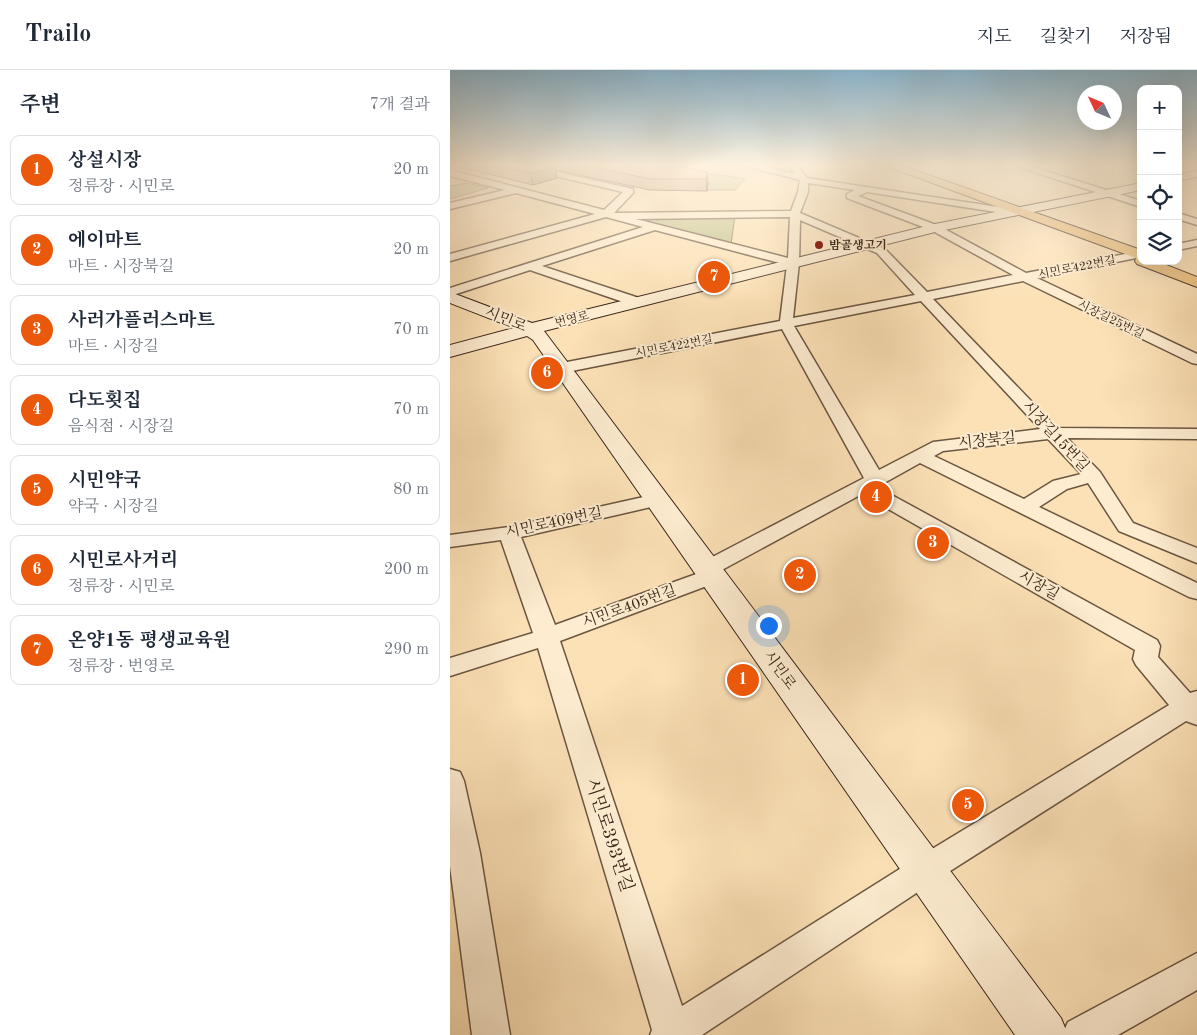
<!DOCTYPE html>
<html lang="ko">
<meta charset="utf-8">
<style>
body{margin:0;font-family:"Old Standard TT","Noto Serif KR",serif;background:#f6f6f7;color:#1f2937}
.controls{position:absolute;right:15px;top:15px;display:grid;overflow:hidden;border-radius:10px;box-shadow:0 5px 20px #0002}
.controls button{width:45px;height:45px;display:grid;place-items:center;padding:0;border:0;border-bottom:1px solid #e0e1e3;background:#fff;color:#1f2937;font:25px sans-serif}
.compass{position:absolute;left:627px;top:15px;width:45px;height:45px;border-radius:50%;background:#fff;box-shadow:0 5px 20px #0002;rotate:314deg}
.you{position:absolute;left:318px;top:555px;width:18px;height:18px;margin:-12px;border:4px solid #fff;border-radius:50%;background:#1a73e8;box-shadow:0 0 0 8px #1a73e833}
.badge{display:grid;place-items:center;width:32px;height:32px;border-radius:50%;background:#ea580c;color:#fff;font-size:16px;font-weight:700}
.pin{position:absolute;translate:-50% -50%;border:2px solid #fff;box-shadow:0 1px 5px #0006}
.list{margin:0;padding:0;list-style:none}
h2{display:flex;justify-content:space-between;align-items:center;height:65px;margin:0;padding:0 20px;font-size:21px}
h2 small{font-size:16px;font-weight:400;color:#747a83}
.list li{display:grid;grid-template-columns:32px 1fr auto;gap:15px;align-items:center;box-sizing:border-box;height:70px;margin:0 10px 10px;padding:0 10px;border:1px solid #e0e1e3;border-radius:10px}
.list b{display:block;font-size:19px;white-space:nowrap}
.list p{margin:0;font-size:16px;white-space:nowrap;color:#747a83}
.list em{font-size:16px;font-style:normal;color:#747a83}
.icon{flex:none;width:28px;height:28px;fill:none;stroke:currentColor;stroke-width:2;stroke-linecap:round;stroke-linejoin:round}
.map{position:relative;flex:none;width:747px;height:965px;overflow:hidden}
header{display:flex;align-items:center;gap:30px;box-sizing:border-box;height:70px;padding:0 25px;background:#fff;border-bottom:1px solid #e0e1e3}
header strong{font-size:24px}
nav{display:flex;gap:28px;margin-inline-start:auto;font-size:18px}
main{display:flex}
aside{flex:1;background:#fff}
.map>svg:first-child{display:block}
</style>
<header>
<strong>Trailo</strong>
<nav><a>지도</a><a>길찾기</a><a>저장됨</a></nav>
</header>
<main>
<aside>
<h2>주변<small>7개 결과</small></h2>
<ul class="list">
<li><span class="badge">1</span><div><b>상설시장</b><p>정류장 · 시민로</p></div><em>20 m</em></li>
<li><span class="badge">2</span><div><b>에이마트</b><p>마트 · 시장북길</p></div><em>20 m</em></li>
<li><span class="badge">3</span><div><b>사러가플러스마트</b><p>마트 · 시장길</p></div><em>70 m</em></li>
<li><span class="badge">4</span><div><b>다도횟집</b><p>음식점 · 시장길</p></div><em>70 m</em></li>
<li><span class="badge">5</span><div><b>시민약국</b><p>약국 · 시장길</p></div><em>80 m</em></li>
<li><span class="badge">6</span><div><b>시민로사거리</b><p>정류장 · 시민로</p></div><em>200 m</em></li>
<li><span class="badge">7</span><div><b>온양1동 평생교육원</b><p>정류장 · 번영로</p></div><em>290 m</em></li>
</ul>
</aside>
<div class="map">
<svg width="747" height="965" viewBox="0 0 747 965">
<rect width="100%" height="100%" fill="#fce1b6"/>
<filter id="stains"><feTurbulence type="fractalNoise" baseFrequency=".004" numOctaves="4"/><feColorMatrix values="0 0 0 0 .2 0 0 0 0 .09 0 0 0 0 .02 0 0 0 .5 -.17"/></filter>
<radialGradient id="worn" r=".72"><stop offset=".6" stop-color="#630" stop-opacity="0"/><stop offset="1" stop-color="#630" stop-opacity=".3"/></radialGradient>
<g fill="#c0c28d" stroke="#7e7454">
<path d="M 251,102 L 295,109 L 285,120 L 237,120 Z"/>
<path d="M 17,113 L 38,118 L 0,129 L 0,116 Z"/>
<path d="M 285,146 L 281,174 L 188,150 L 192,147 Z"/>
</g>
<g fill="none" stroke-linecap="round" stroke-linejoin="round">
<g stroke="#6b5641" stroke-width="3">
<g id="street">
<path d="M 63,96 L 81,96 L 183,119 L 183,123 L 164,143 L 341,141 L 348,122 L 350,110 L 296,96 L 313,96 L 345,104 L 342,99 L 343,96 L 351,96 L 350,99 L 357,108 L 568,140 L 570,142 L 565,145 L 417,122 L 408,126 L 489,156 L 576,203 L 691,181 L 691,187 L 587,208 L 747,284 L 747,294 L 742,293 L 573,211 L 483,229 L 607,358 L 747,359 L 747,369 L 617,368 L 650,402 L 683,453 L 747,478 L 747,493 L 669,461 L 638,413 L 617,419 L 589,437 L 747,513 L 747,529 L 739,527 L 470,393 L 427,417 L 707,570 L 710,576 L 708,587 L 740,623 L 747,621 L 747,655 L 736,651 L 486,810 L 252,965 L 200,965 L 202,960 L 88,578 L 0,606 L 0,588 L 83,563 L 51,470 L 0,477 L 0,465 L 59,457 L 207,424 L 214,426 L 217,430 L 214,434 L 71,467 L 105,555 L 249,503 L 246,499 L 249,494 L 414,408 L 332,259 L 112,303 L 107,301 L 104,298 L 107,295 L 112,293 L 330,251 L 337,195 L 205,160 L 92,196 L 192,229 L 193,232 L 192,235 L 182,235 L 80,200 L 0,226 L 0,218 L 193,157 L 156,147 L 0,191 L 0,184 L 145,144 L 66,123 L 0,139 L 0,133 L 55,120 L 0,106 L 0,100 L 154,140 L 173,122 ZM 358,113 L 405,120 L 397,124 L 397,128 L 481,160 L 563,205 L 477,222 L 435,179 L 350,143 L 358,122 ZM 340,147 L 338,188 L 186,149 ZM 350,150 L 427,183 L 465,225 L 343,248 L 349,193 ZM 471,231 L 590,359 L 483,372 L 429,400 L 344,256 ZM 598,369 L 631,404 L 603,411 L 574,429 L 484,386 L 493,381 ZM 412,424 L 685,580 L 683,589 L 686,595 L 719,635 L 464,790 L 232,936 L 110,571 L 270,511 L 273,506 L 270,501 Z"/>
<path d="M 566,96 L 580,96 L 691,131 L 691,137 Z"/>
<path d="M 728,143 L 747,149 L 747,155 L 728,149 Z"/>
<path d="M 747,170 L 747,176 L 728,180 L 728,174 Z"/>
<path d="M 0,699 L 10,702 L 14,711 L 30,783 L 60,965 L 22,965 L 0,796 Z"/>
<path d="M 747,883 L 747,920 L 668,965 L 612,965 L 618,952 Z"/>
</g>
</g>
<g stroke="#3b271a" stroke-width="2">
<g id="secondary">
<path d="M 747,101 L 747,107 L 728,111 L 728,105 Z"/>
<path d="M 691,113 L 691,120 L 485,162 L 94,261 L 611,948 L 618,965 L 565,965 L 83,270 L 77,266 L 0,287 L 0,275 L 64,258 L 0,233 L 0,222 L 82,253 L 485,154 Z"/>
</g>
</g>
<g stroke="#3b271a" stroke-width="2">
<path id="primary" d="M 436,96 L 453,96 L 691,180 L 691,191 L 706,191 L 747,207 L 747,217 L 687,194 L 685,191 L 686,188 Z"/>
</g>
<use href="#street" fill="#fdecd0" fill-rule="evenodd"/>
<use href="#secondary" fill="#fdecd0" fill-rule="evenodd"/>
<use href="#primary" fill="#eec07b" fill-rule="evenodd"/>
</g>
<path fill="#ca9a7b" stroke="#3b271a" d="M 6,96 L 233,96 L 232,97 L 257,102 L 258,113 L 257,121 L 200,120 L 106,100 L 107,108 L 83,115 Z"/>
<g fill="#a47d64" stroke="#3b271a">
<path d="M 105,97 L 107,108 L 83,115 L 80,103 Z"/>
<path d="M 257,102 L 258,113 L 257,121 L 256,109 Z"/>
</g>
<g fill="#ebb38f" stroke="#3b271a">
<path d="M 50,96 L 101,96 L 105,97 L 80,103 Z"/>
<path d="M 140,96 L 230,96 L 257,102 L 256,109 L 199,109 Z"/>
</g>
<linearGradient id="sky" x2="0" y2="1"><stop stop-color="#8bb8d2"/><stop offset="0.41" stop-color="#fef2de"/><stop offset="1" stop-color="#fef2de" stop-opacity="0"/></linearGradient>
<rect width="747" height="232" fill="url(#sky)"/>
<circle fill="#8f2418" stroke="#fdecd0" stroke-width="2" cx="369" cy="175" r="5"/>
<g text-anchor="middle" stroke-width="4" stroke-linejoin="round" paint-order="stroke">
<g font-size="12" font-weight="bold" fill="#3b271a" stroke="#fdecd0" text-anchor="start">
<text x="379" y="179">밤골생고기</text>
</g>
<g font-size="12" fill="#3b271a" stroke="#fdecd0">
<text transform="translate(627 197) rotate(-11)" y="4">시민로422번길</text>
<text transform="translate(122 249) rotate(-14)" y="4">번영로</text>
<text transform="translate(661 249) rotate(26)" y="4">시장길25번길</text>
<text transform="translate(224 276) rotate(-11)" y="4">시민로422번길</text>
</g>
<g font-size="15" fill="#3b271a" stroke="#fdecd0">
<text transform="translate(56 249) rotate(22)" y="5">시민로</text>
<text transform="translate(606 366) rotate(47)" y="5">시장길15번길</text>
<text transform="translate(537 370) rotate(-6)" y="5">시장북길</text>
<text transform="translate(104 452) rotate(-12)" y="5">시민로409번길</text>
<text transform="translate(589 515) rotate(29)" y="5">시장길</text>
<text transform="translate(179 536) rotate(-20)" y="5">시민로405번길</text>
<text transform="translate(330 600) rotate(54)" y="5">시민로</text>
</g>
<g font-size="18" fill="#3b271a" stroke="#fdecd0">
<text transform="translate(160 765) rotate(72)" y="6">시민로393번길</text>
</g>
</g>
<rect width="100%" height="100%" filter="url(#stains)"/>
<rect width="100%" height="100%" fill="url(#worn)"/>
</svg>
<div class="controls">
<button>+</button>
<button>−</button>
<button><svg class="icon" aria-label="locate" viewBox="0 0 24 24"><circle cx="12" cy="12" r="6"/><path d="M12 2v4M12 18v4M2 12h4M18 12h4"/></svg></button>
<button><svg class="icon" aria-label="layers" viewBox="0 0 24 24"><path d="M12 4l9 5-9 5-9-5zM3 14l9 5 9-5"/></svg></button>
</div>
<svg class="compass" viewBox="-18 -18 36 36"><path d="M0-13l5 13h-10z" fill="#e53935"/><path d="M0 13l5-13h-10z" fill="#747a83"/></svg>
<div class="you"></div>
<div class="pin badge" style="left:293px;top:610px">1</div>
<div class="pin badge" style="left:350px;top:505px">2</div>
<div class="pin badge" style="left:483px;top:473px">3</div>
<div class="pin badge" style="left:426px;top:427px">4</div>
<div class="pin badge" style="left:518px;top:735px">5</div>
<div class="pin badge" style="left:97px;top:303px">6</div>
<div class="pin badge" style="left:264px;top:207px">7</div>
</div>
</main>
